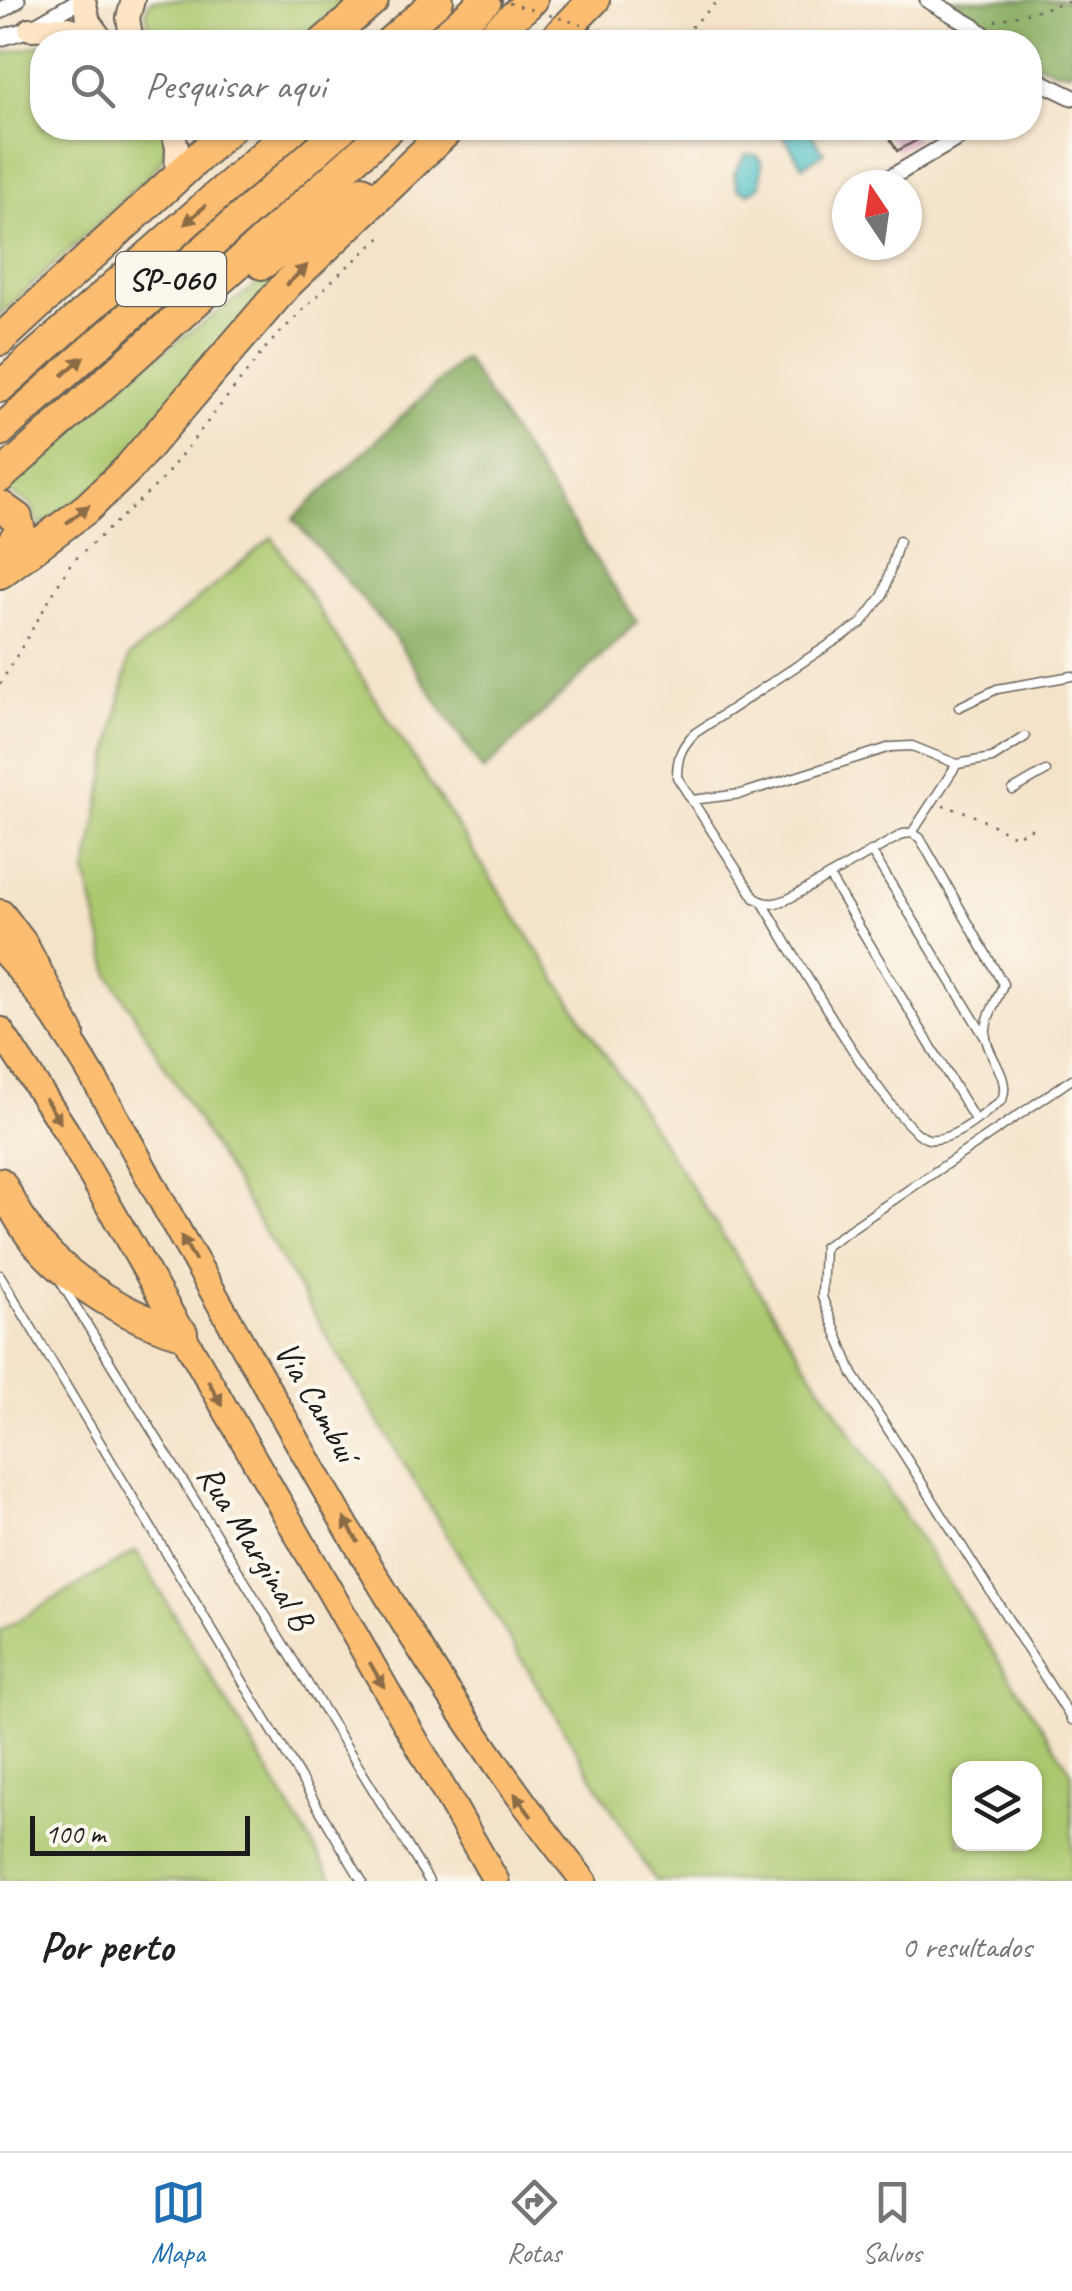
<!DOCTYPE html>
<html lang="pt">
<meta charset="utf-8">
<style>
body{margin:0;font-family:Caveat,sans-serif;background:#f6f6f6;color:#202124}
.controls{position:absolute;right:30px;bottom:30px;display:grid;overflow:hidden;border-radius:20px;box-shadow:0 2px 8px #0004}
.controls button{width:90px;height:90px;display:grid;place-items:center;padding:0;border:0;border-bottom:2px solid #e0e0e0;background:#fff;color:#202124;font:50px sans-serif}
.compass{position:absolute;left:832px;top:170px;width:90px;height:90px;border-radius:50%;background:#fff;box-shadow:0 2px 8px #0004;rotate:347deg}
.scale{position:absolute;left:30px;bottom:25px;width:220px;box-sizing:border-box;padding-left:10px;border:5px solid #1c1c1c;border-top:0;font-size:28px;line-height:35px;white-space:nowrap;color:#1c1c1c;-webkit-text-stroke:8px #fbf7ec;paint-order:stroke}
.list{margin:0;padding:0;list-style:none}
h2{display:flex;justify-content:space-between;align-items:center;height:130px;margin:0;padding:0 40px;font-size:42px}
h2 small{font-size:32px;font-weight:400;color:#757577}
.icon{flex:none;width:55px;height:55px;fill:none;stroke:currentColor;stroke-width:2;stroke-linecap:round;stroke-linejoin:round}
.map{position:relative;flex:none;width:1072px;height:1881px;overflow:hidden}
.search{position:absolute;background:#fff;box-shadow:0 2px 8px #0004;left:30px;right:30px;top:30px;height:110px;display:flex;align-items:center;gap:25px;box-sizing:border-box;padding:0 35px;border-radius:40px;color:#757577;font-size:38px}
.sheet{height:270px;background:#fff}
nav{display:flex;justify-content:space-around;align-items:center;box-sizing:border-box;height:140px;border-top:2px solid #e0e0e0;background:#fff;font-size:28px;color:#757577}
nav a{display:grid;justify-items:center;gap:5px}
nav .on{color:#1f6fb2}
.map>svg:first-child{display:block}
</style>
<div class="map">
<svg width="1072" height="1881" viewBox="0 0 1072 1881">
<rect width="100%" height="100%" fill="#fbf7ec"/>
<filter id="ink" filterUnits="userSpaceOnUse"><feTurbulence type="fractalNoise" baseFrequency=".01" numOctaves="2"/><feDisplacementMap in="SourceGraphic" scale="20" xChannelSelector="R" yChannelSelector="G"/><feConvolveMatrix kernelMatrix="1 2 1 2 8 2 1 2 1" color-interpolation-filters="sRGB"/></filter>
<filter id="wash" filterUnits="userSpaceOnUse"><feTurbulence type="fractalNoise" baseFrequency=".0048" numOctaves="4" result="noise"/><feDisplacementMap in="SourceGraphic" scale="40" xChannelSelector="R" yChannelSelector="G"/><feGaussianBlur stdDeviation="2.25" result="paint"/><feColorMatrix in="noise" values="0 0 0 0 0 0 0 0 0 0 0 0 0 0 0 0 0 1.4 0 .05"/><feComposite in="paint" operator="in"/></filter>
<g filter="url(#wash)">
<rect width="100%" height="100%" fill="#f4e3c9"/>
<g fill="#abc86e" stroke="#647245" stroke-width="2.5" fill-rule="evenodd">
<path d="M 151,0 L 347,0 L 299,42 L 154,42 L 149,33 L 146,8 Z"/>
<path d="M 42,45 L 42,128 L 167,128 C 169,150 164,160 148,176 L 0,315 L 0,54 Z"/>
<path d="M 321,239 L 126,468 L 39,527 L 31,504 L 4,490 L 145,364 Z"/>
<path d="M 272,537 L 455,823 L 1072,1773 L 1072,1881 L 655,1881 L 110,975 L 86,873 L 129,657 ZM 960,1768 L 1034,1768 L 1034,1844 L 960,1844 Z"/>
<path d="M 136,1551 L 334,1881 L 0,1881 L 0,1631 Z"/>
</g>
<g fill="#88ac61" stroke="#52643e" stroke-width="2.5">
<path d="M 953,0 L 1072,0 L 1072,71 L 1056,71 L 1030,61 L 1030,42 L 1003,42 L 958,11 L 951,2 Z"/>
<path d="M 464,358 L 637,622 L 483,771 L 393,635 L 293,519 Z"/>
</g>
<g fill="#54c2c9" stroke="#386f72" stroke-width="2.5">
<path d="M 779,128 L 808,128 L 824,153 L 802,166 Z"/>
<path d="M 746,154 L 757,155 L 762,164 L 760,186 L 749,193 L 738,189 L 734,174 Z"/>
</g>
<g id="blocks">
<path fill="#da99c1" d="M 884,128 L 910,128 L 917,140 L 897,151 Z"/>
</g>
</g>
<g filter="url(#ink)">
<use href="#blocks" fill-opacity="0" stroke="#686259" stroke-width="2.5"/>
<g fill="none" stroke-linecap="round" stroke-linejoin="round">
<g stroke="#686259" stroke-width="11">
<g id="lane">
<path d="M 959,707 L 997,689 L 1072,676"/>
<path d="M 1013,790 L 1046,771"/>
<path d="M 692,800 L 741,794 L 891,747 L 912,746 L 957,764"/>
<path d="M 912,833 L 957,764 L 992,758 L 1025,737"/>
<path d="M 871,851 L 986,1039"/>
<path d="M 829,876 L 975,1120"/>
<path d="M 763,903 C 787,942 894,1133 929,1139 C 955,1142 983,1114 1002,1100 C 1011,1077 989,1059 986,1038 C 983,1020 998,1000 1003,984 L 920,838 L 912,833 L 903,834 L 790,898 C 777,904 768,906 755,898 L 677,777 C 677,757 681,747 695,733 L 862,623 L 883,595 L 899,541"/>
<path d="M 1072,1079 L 824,1247 L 822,1297 L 853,1374 L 1072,1720"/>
<path d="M 0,1275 L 362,1881"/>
<path d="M 62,1284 L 429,1881"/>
</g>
</g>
<g stroke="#686259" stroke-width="19">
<g id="street">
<path d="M 928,0 L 974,27 L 993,42"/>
<path d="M 0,11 L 17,0"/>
<path d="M 0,38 L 30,29 L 80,0"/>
<path d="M 1030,72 L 1045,84 L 1072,97"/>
<path d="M 878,185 L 974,128"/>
</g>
</g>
<g stroke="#686259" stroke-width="26">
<g id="secondary">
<path d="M 84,0 L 89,22 L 103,41"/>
<path d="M 30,29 L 69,28 L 100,37"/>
<path d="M 132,42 L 128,18 L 133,0"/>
<path d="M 172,128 L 177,147 L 176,179"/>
</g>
</g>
<g stroke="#686259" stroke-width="29">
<g id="primary">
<path d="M 0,948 C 81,1036 129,1146 188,1248 C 312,1464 427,1687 584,1881"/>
<path d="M 0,1030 L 66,1131 L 496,1881"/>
</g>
</g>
<g stroke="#686259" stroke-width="34">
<g id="highway">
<path d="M 324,42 L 373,0"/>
<path d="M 390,42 L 438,0"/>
<path d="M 438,42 L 486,0"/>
<path d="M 485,42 L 532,0"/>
<path d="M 552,42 L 594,0"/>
<path d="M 262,264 L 362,191"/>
<path d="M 0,340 L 230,128"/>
<path d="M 0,387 L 294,128"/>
<path d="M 0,431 L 342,128"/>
<path d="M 0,477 L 389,128"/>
<path d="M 0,506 L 17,518 L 20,531 L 0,561"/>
<path d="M 0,573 L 87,508 L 128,469 L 287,284 L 450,128"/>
<path d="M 0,915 L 22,944 L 69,1034"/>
<path d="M 0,1183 C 12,1203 22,1226 37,1243 C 74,1285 129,1318 182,1333"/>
</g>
</g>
<g stroke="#686259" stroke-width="2.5" stroke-dasharray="2.5 8" stroke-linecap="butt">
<path d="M 995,21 L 1072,1"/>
<path d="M 676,42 L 719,0"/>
<path d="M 0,684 L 71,563 L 161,481 L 268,345 L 340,273 L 384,235"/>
<path d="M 943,806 L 966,812 L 1015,836 L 1038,826"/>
</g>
<use href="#lane" stroke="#fff" stroke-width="8"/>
<use href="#street" stroke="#fff" stroke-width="15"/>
<use href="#secondary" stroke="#fee5c5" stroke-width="22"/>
<use href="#primary" stroke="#fcbd6f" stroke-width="25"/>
<use href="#highway" stroke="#fcbd6f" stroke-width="30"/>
<path stroke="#686259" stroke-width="2.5" stroke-dasharray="2.5 8" stroke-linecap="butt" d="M 499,0 L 613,34 L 621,42"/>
</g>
<defs><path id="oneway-solid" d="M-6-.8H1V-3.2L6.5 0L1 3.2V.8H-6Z" transform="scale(2.5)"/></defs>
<g fill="#8c6c46">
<use href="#oneway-solid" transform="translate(195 215) rotate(138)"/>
<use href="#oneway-solid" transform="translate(297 275) rotate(-44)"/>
<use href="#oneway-solid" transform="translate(73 366) rotate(-42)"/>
<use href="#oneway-solid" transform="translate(78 514) rotate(-38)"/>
<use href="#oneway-solid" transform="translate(53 1111) rotate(58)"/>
<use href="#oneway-solid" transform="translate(188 1248) rotate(-120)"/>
<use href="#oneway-solid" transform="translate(215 1393) rotate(61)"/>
<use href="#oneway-solid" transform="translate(351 1530) rotate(-120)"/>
<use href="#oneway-solid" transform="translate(377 1675) rotate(60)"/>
<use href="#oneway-solid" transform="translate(523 1805) rotate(-126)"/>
</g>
</g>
<g text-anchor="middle" stroke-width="8" stroke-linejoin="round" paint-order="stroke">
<rect fill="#fbf7ec" stroke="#5f5e5a" stroke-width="2.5" x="116" y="252" width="110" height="54" rx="8"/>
<g font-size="32" font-weight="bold" fill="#1c1c1c">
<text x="171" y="290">SP-060</text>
</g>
<g font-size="35" fill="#1c1c1c" stroke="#fbf7ec">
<text transform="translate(317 1401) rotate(60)" y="12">Via Cambuí</text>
<text transform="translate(256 1547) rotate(58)" y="12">Rua Marginal B</text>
</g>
</g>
</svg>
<div class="controls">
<button><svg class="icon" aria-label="layers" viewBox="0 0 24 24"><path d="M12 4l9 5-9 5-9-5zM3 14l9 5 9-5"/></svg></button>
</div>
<svg class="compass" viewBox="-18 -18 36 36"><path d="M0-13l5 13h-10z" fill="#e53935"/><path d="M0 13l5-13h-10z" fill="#757577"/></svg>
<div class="scale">100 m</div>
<div class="search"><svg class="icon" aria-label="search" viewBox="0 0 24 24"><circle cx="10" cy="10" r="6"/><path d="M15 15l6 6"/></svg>Pesquisar aqui</div>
</div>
<section class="sheet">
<h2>Por perto<small>0 resultados</small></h2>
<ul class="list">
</ul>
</section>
<nav>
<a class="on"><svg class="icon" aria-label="map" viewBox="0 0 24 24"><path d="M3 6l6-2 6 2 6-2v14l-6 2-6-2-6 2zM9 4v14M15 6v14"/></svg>Mapa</a>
<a><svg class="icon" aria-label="directions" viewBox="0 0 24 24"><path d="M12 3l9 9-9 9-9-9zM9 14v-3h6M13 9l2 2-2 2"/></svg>Rotas</a>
<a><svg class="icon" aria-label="saved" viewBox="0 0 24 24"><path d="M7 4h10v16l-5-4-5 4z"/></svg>Salvos</a>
</nav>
